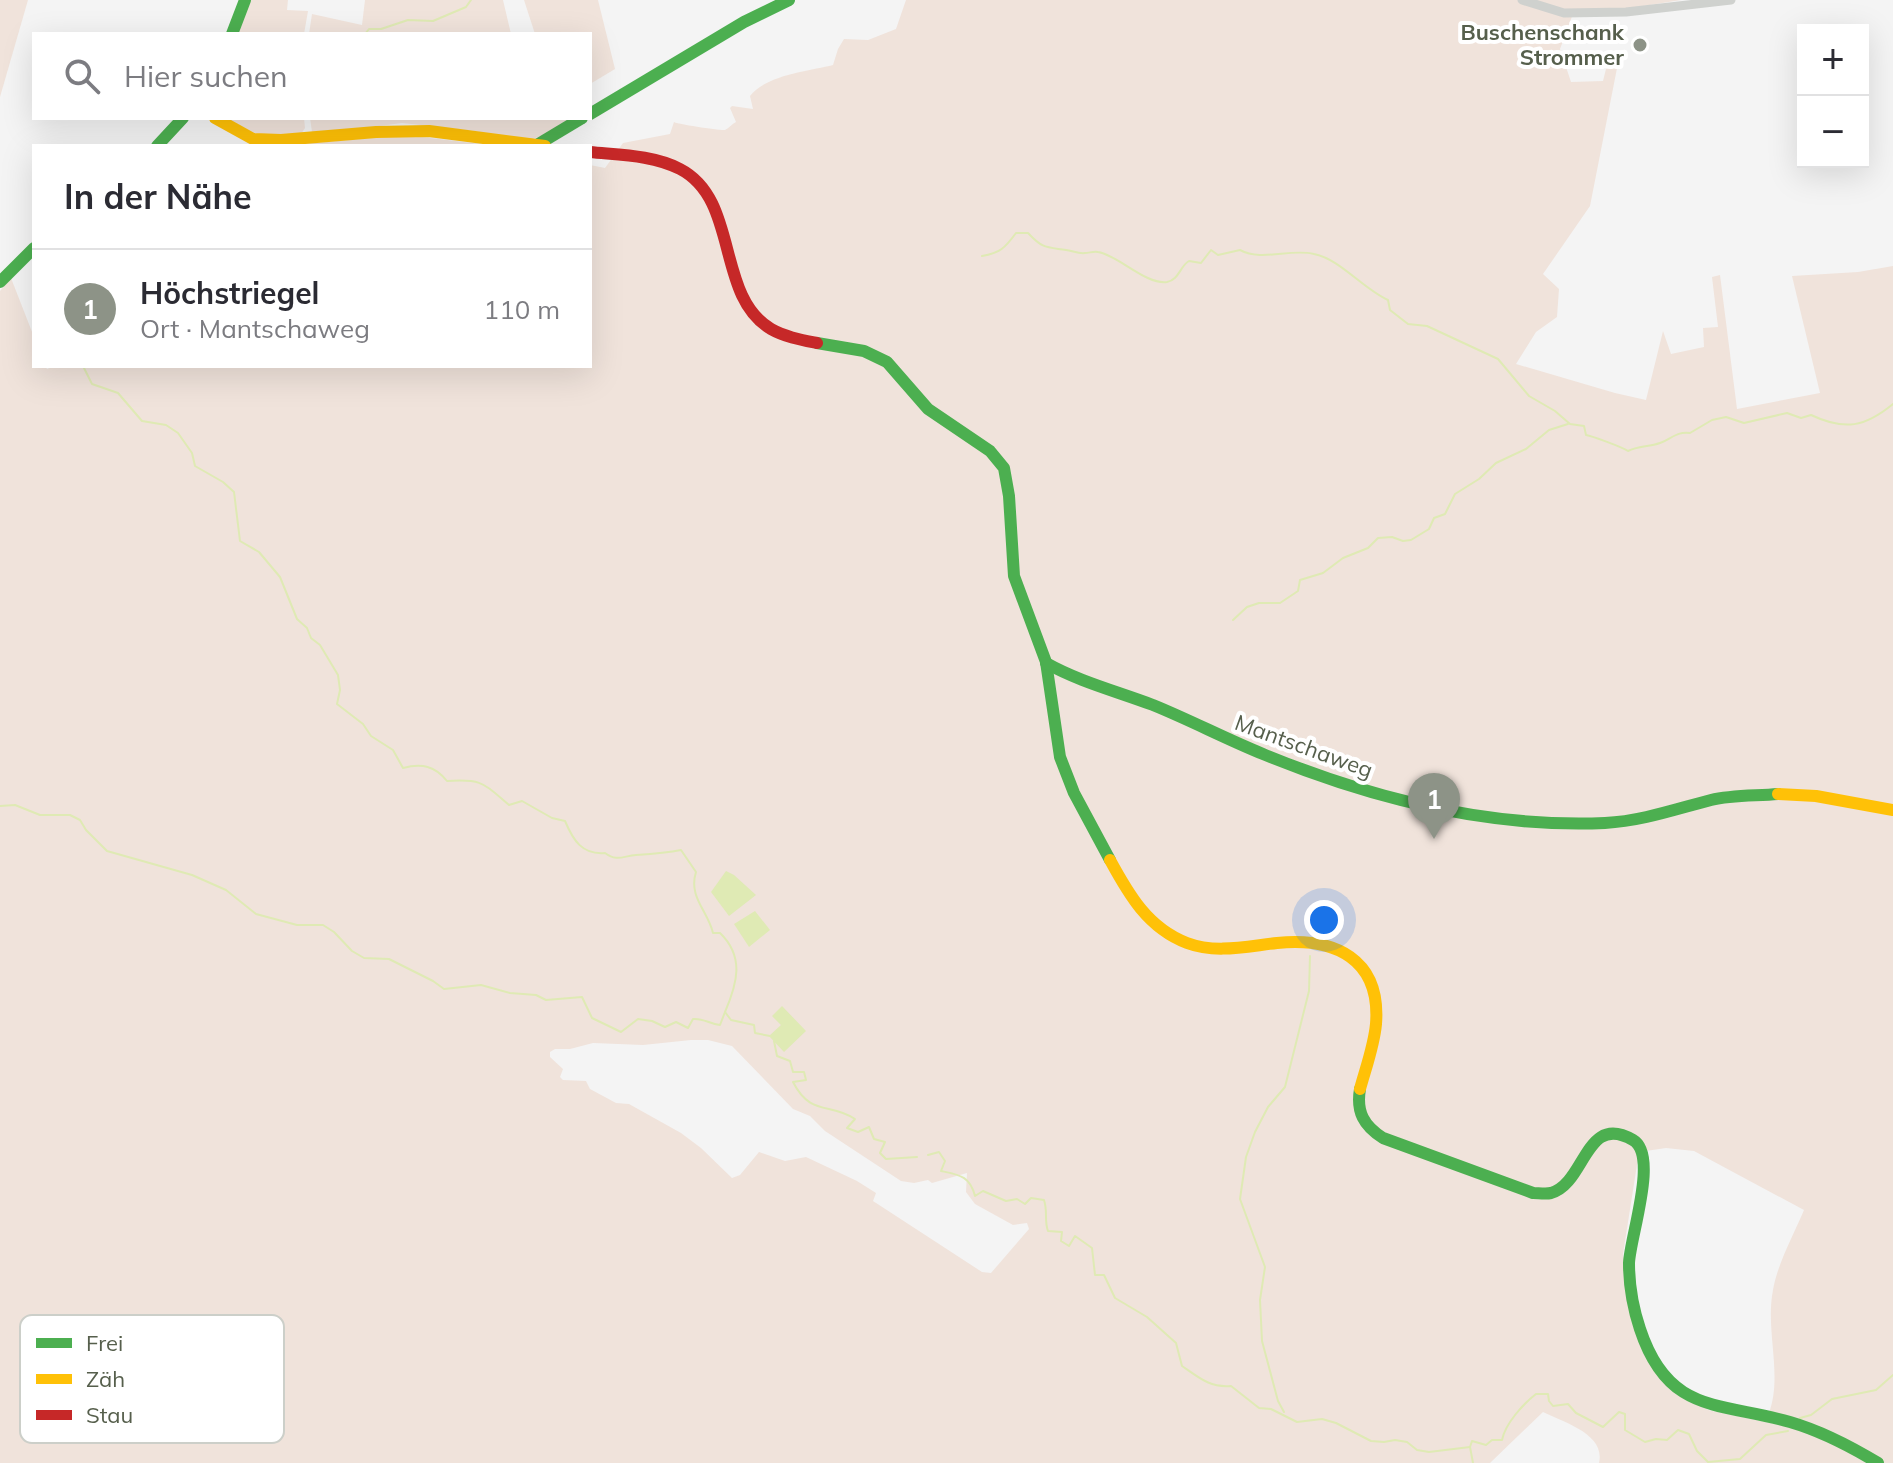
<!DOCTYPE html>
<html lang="de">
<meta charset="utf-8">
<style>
body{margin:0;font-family:Mulish,sans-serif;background:#f2f2f3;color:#2b2b33}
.controls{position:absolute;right:24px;top:24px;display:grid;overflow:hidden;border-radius:0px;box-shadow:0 8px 32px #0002}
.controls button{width:72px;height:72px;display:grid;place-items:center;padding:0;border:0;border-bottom:2px solid #e1e1e2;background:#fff;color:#2b2b33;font:40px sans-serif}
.you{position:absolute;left:1324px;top:920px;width:28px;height:28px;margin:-20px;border:6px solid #fff;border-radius:50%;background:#1a73e8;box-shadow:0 0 0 12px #1a73e833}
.badge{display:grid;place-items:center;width:52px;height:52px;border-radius:50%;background:#8d9387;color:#fff;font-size:26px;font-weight:700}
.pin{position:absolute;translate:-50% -66px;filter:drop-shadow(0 2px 4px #0008)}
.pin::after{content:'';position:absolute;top:42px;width:28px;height:24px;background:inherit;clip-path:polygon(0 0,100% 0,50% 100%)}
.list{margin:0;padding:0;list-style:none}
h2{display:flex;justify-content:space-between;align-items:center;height:104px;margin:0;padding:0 32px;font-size:34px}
h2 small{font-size:26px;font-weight:400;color:#7c7c81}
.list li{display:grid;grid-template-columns:52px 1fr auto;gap:24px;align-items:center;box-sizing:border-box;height:120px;padding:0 32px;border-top:2px solid #e1e1e2}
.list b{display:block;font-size:30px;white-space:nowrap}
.list p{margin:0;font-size:26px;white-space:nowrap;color:#7c7c81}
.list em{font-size:26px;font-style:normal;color:#7c7c81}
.icon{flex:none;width:44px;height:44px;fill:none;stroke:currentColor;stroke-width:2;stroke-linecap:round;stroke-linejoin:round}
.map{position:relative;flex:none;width:1893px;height:1463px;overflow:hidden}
.search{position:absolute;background:#fff;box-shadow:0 8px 32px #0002;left:32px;top:32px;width:560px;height:88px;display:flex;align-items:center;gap:20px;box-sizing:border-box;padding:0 28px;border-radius:0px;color:#7c7c81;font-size:30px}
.panel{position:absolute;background:#fff;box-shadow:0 8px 32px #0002;left:32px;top:144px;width:560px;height:224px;border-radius:0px}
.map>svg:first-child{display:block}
</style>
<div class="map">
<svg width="1893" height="1463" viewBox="0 0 1893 1463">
<rect width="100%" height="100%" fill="#f4f4f4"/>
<g fill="#f0e3db" fill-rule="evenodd">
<path d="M 0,0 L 28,0 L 0,97 Z"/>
<path d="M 250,0 L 288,0 L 287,10 L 308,11 L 304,34 L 236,34 Z"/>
<path d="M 365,0 L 503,0 L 511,34 L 309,34 L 312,14 L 362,25 Z"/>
<path d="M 524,0 L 598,0 L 615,69 L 590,84 L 590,34 L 535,34 Z"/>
<path d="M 906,0 L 1681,0 L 1625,9 L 1574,11 L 1560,49 L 1571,82 L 1603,81 L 1609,57 L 1619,58 L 1590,206 L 1543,274 L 1559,289 L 1557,317 L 1536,332 L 1516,364 L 1615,393 L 1646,400 L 1663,331 L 1671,354 L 1704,347 L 1703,328 L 1718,327 L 1712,277 L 1720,275 L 1737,409 L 1820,393 L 1792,276 L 1858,272 L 1893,266 L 1893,1463 L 1599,1463 C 1606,1434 1563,1422 1543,1412 L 1490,1463 L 0,1463 L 0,291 L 11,278 L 34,337 L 34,366 L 45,366 L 47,369 L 55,366 L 590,366 L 590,165 L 605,168 L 623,143 L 670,134 L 674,122 C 677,124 722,131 725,130 C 729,128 732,124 736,122 L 730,108 L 732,106 L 753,109 L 750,96 C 766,75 809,71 833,65 L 838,49 L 844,39 L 868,40 L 896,29 ZM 691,1040 L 708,1040 L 732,1046 L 793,1109 L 810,1116 L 825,1131 L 901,1181 L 914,1183 L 928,1180 L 932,1183 L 967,1173 L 966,1192 L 975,1204 L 1013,1225 L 1027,1223 L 1029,1229 L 991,1273 L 982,1272 L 873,1201 L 876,1193 L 857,1181 L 806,1157 L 785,1161 L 759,1152 L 740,1175 L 732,1178 L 701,1148 L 681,1133 L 629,1104 L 616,1103 L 590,1089 L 586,1081 L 563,1080 L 560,1077 L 563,1069 L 550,1057 L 550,1052 L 555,1049 L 570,1049 L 593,1043 L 643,1045 ZM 1666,1148 L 1694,1151 L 1804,1210 C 1794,1234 1777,1265 1773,1290 C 1765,1331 1783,1375 1769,1413 L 1780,1425 L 1708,1410 L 1648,1358 L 1625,1284 L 1623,1254 L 1639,1152 Z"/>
<path d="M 225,118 L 304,118 L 305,128 L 301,134 L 261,136 Z"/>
<path d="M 310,118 L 570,118 L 563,128 L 524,142 L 475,131 L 402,123 L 342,131 L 312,132 Z"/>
<path d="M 404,135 L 498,146 L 282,146 Z"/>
</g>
<g fill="#dfeab4">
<path d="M 726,871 L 734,875 L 756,895 L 729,916 L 711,892 Z"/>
<path d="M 755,911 L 770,930 L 749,947 L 734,924 Z"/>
<path d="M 782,1006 L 806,1031 L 784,1052 L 769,1036 L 781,1025 L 772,1016 Z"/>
</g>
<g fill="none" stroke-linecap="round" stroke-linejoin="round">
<g stroke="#dfeab4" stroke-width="2">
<path d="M 365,34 L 369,29 L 381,29 L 408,20 L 433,21 L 466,7 L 471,0"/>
<path d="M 982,256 C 1000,253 1005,248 1016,233 L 1028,233 C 1043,249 1046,247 1066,250 C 1073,251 1079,254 1085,253 C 1089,253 1094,251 1098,252 C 1118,255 1146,285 1167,282 C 1179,280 1180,266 1189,261 L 1201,263 L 1211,250 L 1218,255 L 1240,250 C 1262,262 1290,248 1314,254 C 1340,259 1363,289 1388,300 L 1390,310 L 1408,324 L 1427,326 L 1498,359 L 1529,396 L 1555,411 L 1570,424 L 1584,426 L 1586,435 C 1592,436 1622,447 1628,451 C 1638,446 1649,447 1660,443 C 1671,439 1677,431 1690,433 L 1712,420 L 1726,417 L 1744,423 L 1787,413 L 1801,418 L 1811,415 C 1845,431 1865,427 1893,404"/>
<path d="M 83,366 L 92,384 L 118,393 L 142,421 L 166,425 L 178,433 L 192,453 L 195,466 L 223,482 L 234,492 L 240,541 L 259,552 L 280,577 L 297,619 L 307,628 L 311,638 L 320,645 L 338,675 L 340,690 L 337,704 L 363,724 L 371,736 L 393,750 L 403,768 C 422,763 435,766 447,781 C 482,779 482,782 509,805 L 522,801 L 552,818 L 565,821 C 573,840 582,855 605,853 C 617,862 623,856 636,855 C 651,854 666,853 681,850 L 696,872 C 688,897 708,911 713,933 L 720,933 C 745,957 737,984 725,1012 L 731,1020 L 754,1025 L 755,1033 L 770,1036"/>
<path d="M 1233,620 L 1247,607 L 1259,603 L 1280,603 L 1298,591 L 1300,580 L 1323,573 L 1343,558 L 1368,548 L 1378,538 L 1392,537 L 1403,541 L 1411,540 L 1429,529 L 1434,518 L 1445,514 L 1455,494 L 1479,479 L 1496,463 L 1526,449 L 1549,430 L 1568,424"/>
<path d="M 0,806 L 15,805 L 40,815 L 70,815 L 80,820 L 86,830 L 107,851 L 192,875 L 226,890 L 256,914 L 297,925 L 323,925 L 334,932 L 352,951 L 364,958 L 389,959 L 433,981 L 444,989 L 481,985 L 510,993 L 536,995 L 546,1000 L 582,997 L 592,1018 L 621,1032 L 638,1019 L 652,1021 L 665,1027 L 676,1022 L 688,1028 L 693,1019 C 704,1018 709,1024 720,1025 L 725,1012"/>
<path d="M 774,1041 L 777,1056 L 790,1061 L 793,1072 L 804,1072 L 806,1080 L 793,1082 C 811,1117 830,1102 855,1119 L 847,1128 L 858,1132 L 869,1127 L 874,1139 L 885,1142 L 880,1153 L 886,1159 L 917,1157"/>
<path d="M 928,1155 L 939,1152 L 945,1161 L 941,1171 C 960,1175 970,1176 975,1196 L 983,1191 L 1006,1201 L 1017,1199 L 1025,1204 L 1031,1198 L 1044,1200 C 1048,1212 1044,1220 1048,1231 L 1062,1232 L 1061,1241 L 1069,1246 L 1075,1236 L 1092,1248 L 1095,1275 L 1104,1275 L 1115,1298 L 1147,1317 L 1176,1343 L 1182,1366 C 1198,1377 1210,1388 1231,1386 L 1259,1408 L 1271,1409 L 1297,1422 L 1322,1419 L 1336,1423 L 1371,1441 L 1384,1442 L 1395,1440 L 1407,1442 L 1417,1450 L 1429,1452 L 1470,1447"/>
<path d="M 1284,1412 L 1278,1401 L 1262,1341 L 1260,1300 L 1265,1267 L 1240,1199 L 1246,1157 L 1255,1132 L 1268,1107 L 1285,1087 L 1309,991 L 1310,956"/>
<path d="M 1800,1418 L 1811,1415 L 1832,1399 L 1876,1390 L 1893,1375"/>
<path d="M 1473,1463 L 1470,1447 L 1472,1441 L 1486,1445 L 1492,1440 L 1502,1440 C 1505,1424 1523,1404 1536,1394 L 1548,1394 L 1549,1401 L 1553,1406 L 1568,1404 L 1576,1413 L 1603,1427 L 1619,1412 L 1625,1414 L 1625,1430 L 1645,1442 L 1656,1439 L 1667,1440 L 1678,1430 L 1689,1434 L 1697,1451 L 1708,1462 L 1740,1459 L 1766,1435 L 1788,1431"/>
</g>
<path stroke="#cfd1ce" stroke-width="9" d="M 1522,0 L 1564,13 L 1626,12 L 1731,0"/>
<g stroke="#4caf50" stroke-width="12">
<path d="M 232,34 L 245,0"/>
<path d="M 590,114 L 744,22 L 789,0"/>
<path d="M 537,145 L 582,118"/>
<path d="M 157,146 L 183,118"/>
<path d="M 0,282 L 34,248"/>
<path d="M 817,343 L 864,351 L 887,362 L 928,409 L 990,451 L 1004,468 L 1009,496 L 1014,576 L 1046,662 L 1060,757 L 1074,793 L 1110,860"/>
<path d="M 1046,663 C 1080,682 1116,691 1153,705 C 1190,720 1226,739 1263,754 C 1370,798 1489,828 1605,823 C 1642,821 1676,809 1711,800 C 1732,795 1756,796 1778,794"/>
<path d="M 1360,1089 C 1356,1112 1364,1126 1383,1138 L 1533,1193 C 1538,1193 1546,1194 1551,1193 C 1586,1183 1585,1112 1633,1140 C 1659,1155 1630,1237 1629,1263 C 1629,1286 1633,1308 1640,1329 C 1668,1414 1719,1402 1790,1422 C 1821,1431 1850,1446 1878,1463"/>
</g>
<g stroke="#ffc107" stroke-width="12">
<path d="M 215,118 L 253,139 L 281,140 L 376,132 L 429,131 L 545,146"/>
<path d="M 1778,794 L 1816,796 L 1893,810"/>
<path d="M 1110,860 C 1129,895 1148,928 1187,943 C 1216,954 1248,946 1277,943 C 1335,937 1381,959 1376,1024 C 1374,1046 1366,1067 1360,1089"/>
</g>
<path stroke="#c62828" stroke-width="12" d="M 590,152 C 619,155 653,155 680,169 C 740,200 715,296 771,329 C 785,337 802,340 817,343"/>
</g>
<circle fill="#8d9387" stroke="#fff" stroke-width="3" cx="1640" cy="45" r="8"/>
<g text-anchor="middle" stroke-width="8" stroke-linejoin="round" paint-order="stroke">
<g font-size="22" font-weight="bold" fill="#565f4c" stroke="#fff" text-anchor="end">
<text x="1624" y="40">Buschenschank<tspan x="1624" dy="25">Strommer</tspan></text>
</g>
<g font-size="22" fill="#565f4c" stroke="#fff">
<text transform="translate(1304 746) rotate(20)" y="8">Mantschaweg</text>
</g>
</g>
<rect x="20" y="1315" width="264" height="128" rx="12" fill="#fff" stroke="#cccfc9" stroke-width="2"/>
<rect x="36" y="1338" width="36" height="10" fill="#4caf50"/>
<rect x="36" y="1374" width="36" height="10" fill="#ffc107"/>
<rect x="36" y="1410" width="36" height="10" fill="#c62828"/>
<g font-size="22" fill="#565f4c">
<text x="86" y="1351">Frei</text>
<text x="86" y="1387">Zäh</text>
<text x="86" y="1423">Stau</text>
</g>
</svg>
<div class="controls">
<button>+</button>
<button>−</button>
</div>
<div class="you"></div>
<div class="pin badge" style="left:1434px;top:839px">1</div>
<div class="search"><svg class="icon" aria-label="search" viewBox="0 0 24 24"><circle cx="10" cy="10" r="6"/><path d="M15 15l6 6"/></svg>Hier suchen</div>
<section class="panel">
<h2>In der Nähe<small></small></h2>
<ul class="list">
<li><span class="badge">1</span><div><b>Höchstriegel</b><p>Ort · Mantschaweg</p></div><em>110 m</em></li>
</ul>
</section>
</div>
